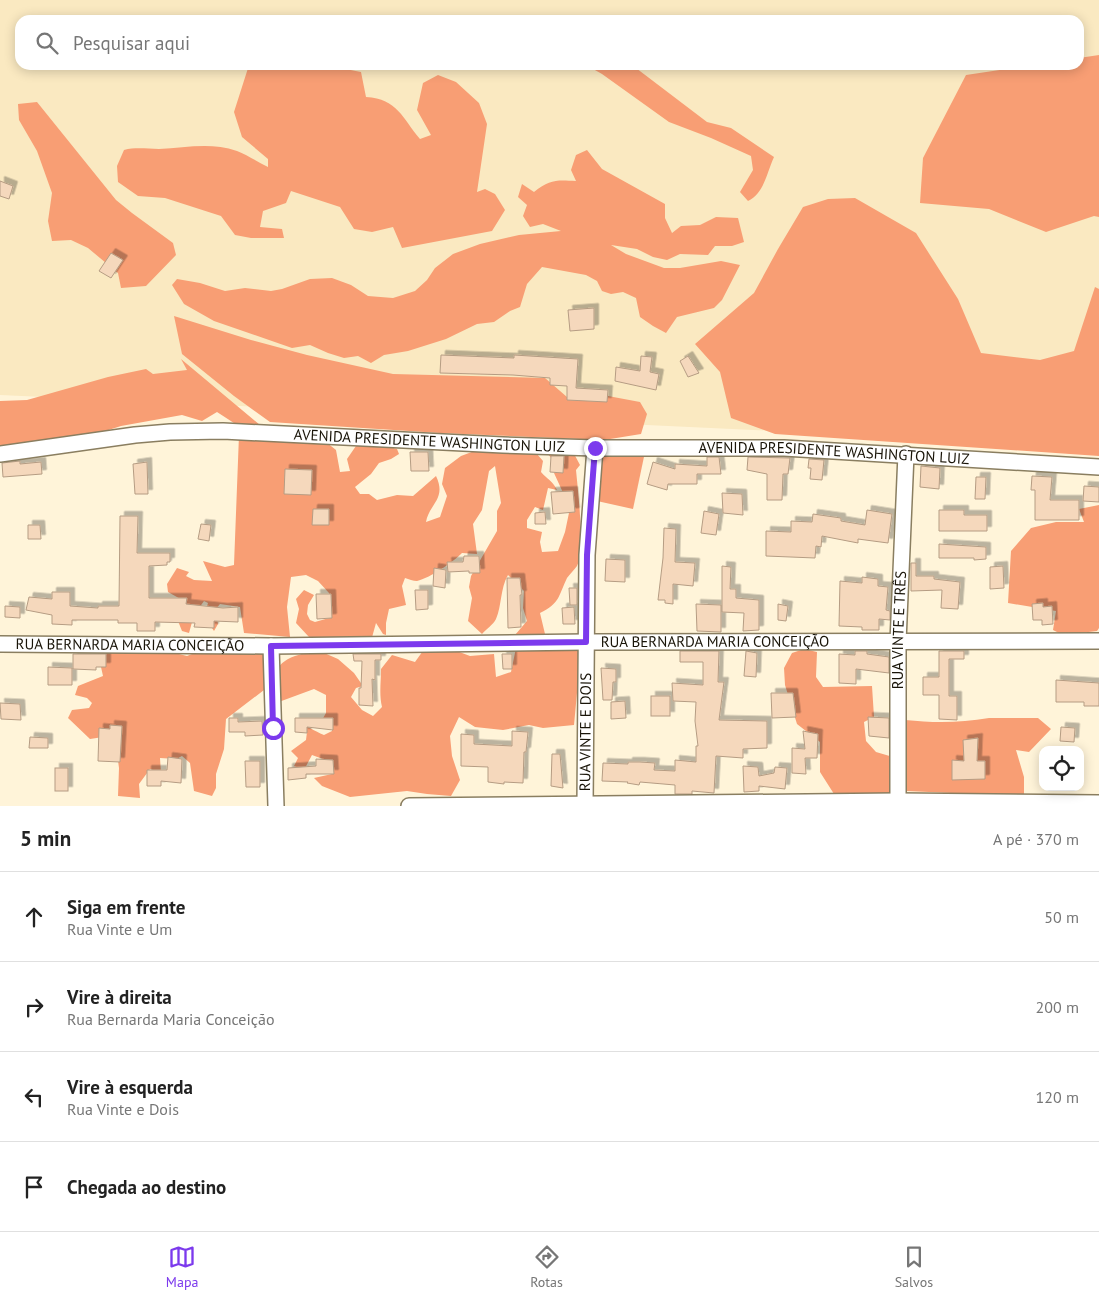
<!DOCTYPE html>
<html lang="pt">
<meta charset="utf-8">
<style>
body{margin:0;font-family:"PT Sans",sans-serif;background:#f2f2f2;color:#222}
.controls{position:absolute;right:15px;bottom:15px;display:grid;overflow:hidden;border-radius:10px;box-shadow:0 2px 12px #0003}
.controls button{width:45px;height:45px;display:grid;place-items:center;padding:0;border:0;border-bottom:1px solid #e0e0e0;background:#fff;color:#222;font:25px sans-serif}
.stop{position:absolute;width:15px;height:15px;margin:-11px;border:4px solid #7c3aed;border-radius:50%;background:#fff}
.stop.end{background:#7c3aed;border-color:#fff;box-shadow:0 1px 5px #0008}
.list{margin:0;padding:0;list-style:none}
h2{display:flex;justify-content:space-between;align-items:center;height:65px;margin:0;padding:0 20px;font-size:21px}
h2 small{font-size:16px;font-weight:400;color:#767676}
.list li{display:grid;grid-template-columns:32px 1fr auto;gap:15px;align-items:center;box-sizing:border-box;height:90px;padding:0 20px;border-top:1px solid #e0e0e0}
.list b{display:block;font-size:19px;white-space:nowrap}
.list p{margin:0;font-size:16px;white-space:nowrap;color:#767676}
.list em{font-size:16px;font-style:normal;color:#767676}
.icon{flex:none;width:28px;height:28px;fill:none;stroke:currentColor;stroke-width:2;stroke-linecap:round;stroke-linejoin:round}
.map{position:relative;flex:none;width:1099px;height:806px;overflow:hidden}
.search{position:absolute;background:#fff;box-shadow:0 2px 12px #0003;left:15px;right:15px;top:15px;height:55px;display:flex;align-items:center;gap:12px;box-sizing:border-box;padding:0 18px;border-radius:15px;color:#767676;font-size:19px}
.sheet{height:425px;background:#fff}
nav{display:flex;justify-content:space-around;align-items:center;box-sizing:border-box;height:70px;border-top:1px solid #e0e0e0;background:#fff;font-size:14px;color:#767676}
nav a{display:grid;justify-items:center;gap:2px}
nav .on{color:#7c3aed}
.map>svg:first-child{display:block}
</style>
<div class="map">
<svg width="1099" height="806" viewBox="0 0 1099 806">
<defs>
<filter id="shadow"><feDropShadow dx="4.5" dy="-4.5" stdDeviation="0" flood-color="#0004"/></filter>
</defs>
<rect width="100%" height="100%" fill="#fff4d9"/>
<path fill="#fae9c1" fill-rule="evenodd" d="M 0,0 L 1099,0 L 1099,432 L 927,438 L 0,395 ZM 20,20 L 1079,20 L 1079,65 L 20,65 Z"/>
<g fill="#f89e74">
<path d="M 1099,55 L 1099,217 L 1094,216 L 1046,232 L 989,209 L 920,203 L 923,158 L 966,75 L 1033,65 L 1079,65 L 1079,58 Z"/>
<path d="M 249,65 L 333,65 L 335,67 L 361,72 L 366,97 C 398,99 402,118 420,139 L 431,135 L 417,110 L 423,83 L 438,75 L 456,82 L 479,103 L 487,124 L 477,192 L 485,189 L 495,194 L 505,210 L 492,231 L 402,248 L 393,227 L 372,232 L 354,229 L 340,207 L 291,191 L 286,203 L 263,211 L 260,227 L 282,229 L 284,238 L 251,238 L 235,235 L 221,216 L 165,198 L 138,196 L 118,182 L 117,166 L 124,150 C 136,147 147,149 159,149 C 186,148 210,142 237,151 C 247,155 258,162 268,167 L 268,159 L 242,137 L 234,112 Z"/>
<path d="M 586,65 L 632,65 L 707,122 L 731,128 L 774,157 C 767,172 764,194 748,201 L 740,192 L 753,170 L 751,156 L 711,138 L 669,122 L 602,74 Z"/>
<path d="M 37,102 L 116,200 L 132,213 L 173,243 L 176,255 L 146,286 L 121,288 L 118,273 L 88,248 L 71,240 L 52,241 L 48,221 L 52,193 L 37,151 L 19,120 L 18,104 Z"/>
<path d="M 587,150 L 602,169 L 665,204 L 665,218 L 672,233 L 681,226 L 700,225 L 716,217 L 738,218 L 744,242 L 732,246 L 715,246 L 708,255 L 680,254 L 667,260 L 653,257 L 637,249 L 611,245 L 626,254 L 664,268 L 680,268 L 721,261 L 740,265 L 722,300 L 714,308 L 677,317 L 666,333 L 653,326 L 640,317 L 636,298 L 623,292 L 611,294 L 602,291 L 597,281 L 586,275 L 542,267 L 527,284 L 520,307 L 510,311 L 494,322 L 477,324 L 446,339 L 408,351 L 384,355 L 371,363 L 358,356 L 344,358 L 328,353 L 310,345 L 292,348 L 214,321 L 184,304 L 172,285 L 177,279 L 200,283 L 225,291 L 245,288 L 271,291 L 282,289 L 310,279 L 332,278 L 351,285 L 368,296 L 393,298 L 415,291 L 427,280 L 435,268 L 453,254 L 480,244 L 519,235 L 561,231 L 543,224 L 530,227 L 523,216 L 527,205 L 518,197 L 522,184 L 534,192 C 550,179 557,180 576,181 L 571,170 L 576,155 Z"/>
<path d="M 855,198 L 916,233 L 958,299 L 981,353 L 1040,360 L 1074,351 L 1095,287 L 1099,289 L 1099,456 L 775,434 L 731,418 L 720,372 L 695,344 L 754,293 L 778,249 L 803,207 L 828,199 Z"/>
<path d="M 174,316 L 251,340 L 307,355 L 393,374 L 545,378 L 567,397 L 608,396 L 640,402 L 647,414 L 641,434 L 604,440 L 440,433 L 270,422 L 234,396 L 182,354 Z"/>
<path d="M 181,359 L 266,430 L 237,425 L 217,412 L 202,421 L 182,415 L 121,426 L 74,441 L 0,446 L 0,401 L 27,400 L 108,377 L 146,369 L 153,374 L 187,370 Z"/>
<path d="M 239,435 L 326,442 L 336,450 L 340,472 L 350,471 L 347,459 L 358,443 L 374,443 L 397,449 L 399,454 L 391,459 L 379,463 L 371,474 L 355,487 L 360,494 L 369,494 L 377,500 L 397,495 L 413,496 L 436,476 C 447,499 429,504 426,522 L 440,517 L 447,496 L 442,484 L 445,468 L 461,456 L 485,447 L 537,454 L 543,461 L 541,472 C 547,479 553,481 557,490 L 548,488 L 543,510 L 535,507 L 527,520 L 527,528 L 542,532 L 540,542 L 542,552 L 558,551 L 565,532 L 570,508 L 554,473 L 558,467 L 548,454 L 553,448 L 572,450 L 580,465 L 576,470 C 578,491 585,550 577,566 C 574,570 570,574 567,578 C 558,597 560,603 540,613 L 545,634 L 544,640 L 523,640 L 515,635 L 527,621 L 523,608 L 524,591 L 508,575 C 500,589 502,605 496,619 C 493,625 486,629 482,634 L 468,621 L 472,598 L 469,587 L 471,576 L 497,531 L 497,511 L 501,503 L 495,466 L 489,471 L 482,510 L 473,524 L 477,554 L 462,553 C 453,562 430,578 417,581 C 413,581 409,579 405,578 L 402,586 L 406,605 L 389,609 L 386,623 L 386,635 L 383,634 L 376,623 L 371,641 L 346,641 L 329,637 L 309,637 L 296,623 L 299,609 L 296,599 L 304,590 L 314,595 L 308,605 L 307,614 L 310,620 L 315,622 L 329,618 L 330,606 L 329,593 L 318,581 L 306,575 L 291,577 L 287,607 L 290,637 L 244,633 L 240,607 L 220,604 L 215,610 L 218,624 L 214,631 L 204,616 L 208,603 L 204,601 L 194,615 L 189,633 L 182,631 L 176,616 L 188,606 L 184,601 L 168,592 L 167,584 L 177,568 L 189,572 L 186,576 L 194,580 L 212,581 L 203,561 L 225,567 L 234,565 Z"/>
<path d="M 597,450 L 645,452 L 633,509 L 597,501 Z"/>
<path d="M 1099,505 L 1099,628 L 1097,631 L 1063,635 L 1053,630 L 1056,611 L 1008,603 L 1011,551 L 1031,528 L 1056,522 L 1084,522 L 1079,509 Z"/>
<path d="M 430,641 L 470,656 L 494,654 L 496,677 L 511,672 L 516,648 L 581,650 L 574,725 L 543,728 L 529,725 L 503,730 L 475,727 L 459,717 L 450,736 L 452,756 L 460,780 L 451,796 L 427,794 L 407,791 L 350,797 L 322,786 L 314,778 L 332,774 L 331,762 L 312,755 L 304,770 L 294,766 L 298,758 L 291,751 L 306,740 L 307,732 L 297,722 C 308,726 314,731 324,735 L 332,731 L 333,722 L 322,720 L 326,713 L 326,695 L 314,689 L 276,703 C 276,691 272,668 285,661 C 291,656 307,653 315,649 L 338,659 L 354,673 L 363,686 L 356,688 L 351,697 L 362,710 L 373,716 L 382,707 C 379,694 381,683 381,669 L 392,655 L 415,662 Z"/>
<path d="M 159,649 L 187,656 L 197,652 L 266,649 L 264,690 L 226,719 L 224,749 L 216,774 L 216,788 L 212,796 L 194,791 L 190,763 L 182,756 L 176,759 L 160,758 L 161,773 L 150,769 L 139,784 L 140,798 L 118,796 L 119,768 L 117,753 L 103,737 L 90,739 L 68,718 L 72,710 L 89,708 L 92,703 L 87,698 L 75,695 L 78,686 L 103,676 L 101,667 L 107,652 Z"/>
<path d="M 804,649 L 817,652 L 816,677 L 823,687 L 872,686 L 874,717 L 864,722 L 866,741 L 876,752 L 893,757 L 893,797 L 834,794 L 820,772 L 820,742 L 797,724 L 785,685 L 784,668 L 792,653 Z"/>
<path d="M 989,718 L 1038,718 L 1051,729 L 1029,752 L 1016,750 L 1024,777 L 1024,794 L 973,794 L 907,791 L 905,720 C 934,723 960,723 989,718 Z"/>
</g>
<g fill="#f5d8bc" stroke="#b59c83" filter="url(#shadow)">
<path d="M 0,181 L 13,186 L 9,199 L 0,196 Z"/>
<path d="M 111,253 L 123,260 L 111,278 L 99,271 Z"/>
<path d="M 594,308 L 594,329 L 570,331 L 568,310 Z"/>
<path d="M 441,355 L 514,358 L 514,355 L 578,359 L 576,388 L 608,390 L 607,402 L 567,400 L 567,386 L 550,385 L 550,378 L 513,375 L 440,373 Z"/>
<path d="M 641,356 L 652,357 L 650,372 L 659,374 L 656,390 L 615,381 L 616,367 L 640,371 Z"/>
<path d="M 688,356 L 699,373 L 688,377 L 680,361 Z"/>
<path d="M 410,452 L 428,452 L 429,471 L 411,471 Z"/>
<path d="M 551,456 L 564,456 L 563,473 L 550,472 Z"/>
<path d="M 707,457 L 719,457 L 721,474 L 697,474 L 697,484 L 668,484 L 667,490 L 647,484 L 653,462 L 675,469 L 675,464 L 707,466 Z"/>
<path d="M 748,457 L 790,458 L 788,474 L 783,474 L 782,500 L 767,500 L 767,474 L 747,470 Z"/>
<path d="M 809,459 L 824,460 L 822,480 L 810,479 L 811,468 L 808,468 Z"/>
<path d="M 20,461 L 20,464 L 41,462 L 42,474 L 3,477 L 2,463 Z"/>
<path d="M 147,462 L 148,494 L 135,494 L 133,464 Z"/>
<path d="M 921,466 L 940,468 L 939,489 L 920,487 Z"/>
<path d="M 285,469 L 312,470 L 311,495 L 284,494 Z"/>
<path d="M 1032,476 L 1052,477 L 1050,500 L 1079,500 L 1079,520 L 1035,520 L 1035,490 L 1031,490 Z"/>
<path d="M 976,477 L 986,477 L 985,499 L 975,499 Z"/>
<path d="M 1084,486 L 1099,487 L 1099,502 L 1083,501 Z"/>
<path d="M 573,491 L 575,512 L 553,514 L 551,492 Z"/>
<path d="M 722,493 L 742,494 L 743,515 L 723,513 Z"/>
<path d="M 313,509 L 329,509 L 329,525 L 312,525 Z"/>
<path d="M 867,510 L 892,514 L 888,543 L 858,539 L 858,543 L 822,536 L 821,547 L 816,546 L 815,558 L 766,556 L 766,531 L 791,532 L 791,521 L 812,522 L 813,514 L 841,518 L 841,521 L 865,525 Z"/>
<path d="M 939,510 L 964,510 L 964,515 L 987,515 L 987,531 L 939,531 Z"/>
<path d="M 704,511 L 719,514 L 716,535 L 701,533 Z"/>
<path d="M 545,512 L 546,524 L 535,524 L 535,513 Z"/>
<path d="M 120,516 L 138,516 L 137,553 L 170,553 L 170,562 L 167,562 L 167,565 L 149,566 L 149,598 L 187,598 L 186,604 L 223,608 L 238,607 L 238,622 L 214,621 L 214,628 L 194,627 L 195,623 L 155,622 L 155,631 L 137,631 L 137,623 L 118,623 L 118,620 L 72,620 L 72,625 L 52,624 L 52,615 L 26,610 L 29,597 L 52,599 L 52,592 L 70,592 L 70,606 L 98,608 L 98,606 L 119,606 Z"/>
<path d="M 201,524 L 211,525 L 209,541 L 198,539 Z"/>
<path d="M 28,525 L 40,525 L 41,539 L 28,539 Z"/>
<path d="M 664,528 L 676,529 L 675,562 L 695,563 L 693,586 L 673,584 L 673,604 L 665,603 L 665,600 L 658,600 L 663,558 Z"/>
<path d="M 939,544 L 986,547 L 986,559 L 974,560 L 974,558 L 939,558 Z"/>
<path d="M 464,556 L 479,556 L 480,573 L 469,573 L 469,571 L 448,572 L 447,562 L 463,562 Z"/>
<path d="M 606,559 L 625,560 L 625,582 L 605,581 Z"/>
<path d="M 911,563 L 916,563 L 916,576 L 934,576 L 934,579 L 960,582 L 958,609 L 941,608 L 942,590 L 911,591 Z"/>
<path d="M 722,566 L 731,567 L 730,589 L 736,589 L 736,598 L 759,600 L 759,630 L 743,631 L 744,613 L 722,612 Z"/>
<path d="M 1003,566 L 1004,588 L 990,589 L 990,567 Z"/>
<path d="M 434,568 L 446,570 L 445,588 L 433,586 Z"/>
<path d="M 862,577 L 878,579 L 878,586 L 888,587 L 886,610 L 890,611 L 890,620 L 879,619 L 879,630 L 862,630 L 862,627 L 839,626 L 840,581 L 862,583 Z"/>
<path d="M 507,578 L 520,578 L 522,595 L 520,595 L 521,627 L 508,628 Z"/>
<path d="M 569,588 L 577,588 L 577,605 L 570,605 Z"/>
<path d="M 415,590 L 428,590 L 428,609 L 416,610 Z"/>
<path d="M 316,594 L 331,594 L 332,618 L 317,619 Z"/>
<path d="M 1043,603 L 1043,607 L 1052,606 L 1053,624 L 1042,625 L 1042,620 L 1033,620 L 1032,604 Z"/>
<path d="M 696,604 L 721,605 L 721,632 L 697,631 Z"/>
<path d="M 778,604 L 788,606 L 786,621 L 778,620 Z"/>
<path d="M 5,606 L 20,607 L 20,618 L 5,617 Z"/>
<path d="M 574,607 L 575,624 L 563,624 L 562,608 Z"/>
<path d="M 680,651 L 719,651 L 718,682 L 724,682 L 719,720 L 767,721 L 767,748 L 743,749 L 743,758 L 716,756 L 714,793 L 692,791 L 692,794 L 675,794 L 675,785 L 640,782 L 639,785 L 627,783 L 628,782 L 602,781 L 603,763 L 628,764 L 628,762 L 640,762 L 655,763 L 654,770 L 675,771 L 675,760 L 696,762 L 696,746 L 698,746 L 695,721 L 696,702 L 673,701 L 672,683 L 703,685 L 703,662 L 680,662 Z"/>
<path d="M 746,651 L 757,653 L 756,677 L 744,676 Z"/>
<path d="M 855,651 L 867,651 L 867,654 L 889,657 L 889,673 L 856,669 L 856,684 L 839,683 L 839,654 L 855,655 Z"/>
<path d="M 939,651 L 964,651 L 964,659 L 949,659 L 949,696 L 957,696 L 957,720 L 939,719 L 939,695 L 923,695 L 923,677 L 939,677 Z"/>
<path d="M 73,654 L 106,654 L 106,667 L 96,667 L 96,670 L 73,669 Z"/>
<path d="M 353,654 L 381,654 L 381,660 L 375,660 L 375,680 L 372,679 L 373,706 L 359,705 L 359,688 L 361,688 L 362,661 L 354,661 Z"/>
<path d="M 502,654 L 512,654 L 512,669 L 503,669 Z"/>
<path d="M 48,667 L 72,668 L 72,685 L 48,685 Z"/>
<path d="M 601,668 L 616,669 L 616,682 L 613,682 L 612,700 L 603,700 Z"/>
<path d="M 1056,680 L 1099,683 L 1099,706 L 1084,706 L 1084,702 L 1056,702 Z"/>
<path d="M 771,693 L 793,693 L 796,717 L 772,718 Z"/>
<rect x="651" y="696" width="19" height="20"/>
<path d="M 625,701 L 626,718 L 611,719 L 611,702 Z"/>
<path d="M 0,703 L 20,704 L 21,720 L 1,719 Z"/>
<path d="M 868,717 L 889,718 L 889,738 L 869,736 Z"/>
<path d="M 229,718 L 238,718 L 238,722 L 262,721 L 263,735 L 245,736 L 245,732 L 229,732 Z"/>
<path d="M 295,718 L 333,718 L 333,730 L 307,727 L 307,733 L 295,732 Z"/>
<path d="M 110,725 L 122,726 L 120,762 L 98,761 L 99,728 L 110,729 Z"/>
<path d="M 1061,727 L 1075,728 L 1074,742 L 1060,741 Z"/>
<path d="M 512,731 L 528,732 L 526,752 L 524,752 L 523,783 L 504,782 L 504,784 L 488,782 L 488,767 L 461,766 L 461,734 L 474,735 L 474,744 L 512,746 Z"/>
<path d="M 803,731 L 818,734 L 817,758 L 805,758 L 806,774 L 792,773 L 792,748 L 805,749 Z"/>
<path d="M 30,737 L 48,738 L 48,748 L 29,748 Z"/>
<path d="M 978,738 L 977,761 L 985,761 L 985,779 L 952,780 L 952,760 L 964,761 L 963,740 Z"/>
<path d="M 552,754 L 560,754 L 563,788 L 551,786 Z"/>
<path d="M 168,757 L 182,759 L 181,783 L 161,781 L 161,786 L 147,786 L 147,770 L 167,770 Z"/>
<path d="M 316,759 L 333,760 L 334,774 L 306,774 L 306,778 L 288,780 L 288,768 L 316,766 Z"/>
<path d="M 245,761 L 260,761 L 260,787 L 246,787 Z"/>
<path d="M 743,766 L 758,767 L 759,776 L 774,773 L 775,767 L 787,768 L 785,789 L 759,786 L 759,791 L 744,792 Z"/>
<rect x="55" y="768" width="13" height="23"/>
</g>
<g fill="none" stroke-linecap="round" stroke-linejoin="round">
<g stroke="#8a7e60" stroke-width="18">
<g id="minor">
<path id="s1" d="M 0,454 L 135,435 L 170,432 L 223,431 L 503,445 L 595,448 L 784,448 L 1099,467"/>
<path id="s2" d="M 0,644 L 271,646 L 586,642 L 1099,641"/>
<path d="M 271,646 L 276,806"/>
<path d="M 409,806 L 898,801 L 1099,803"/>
<path id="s3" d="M 585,806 L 587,555 L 595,448"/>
<path id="s4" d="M 898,806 L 898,642 L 906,454"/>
</g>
</g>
<use href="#minor" stroke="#fff" stroke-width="15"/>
</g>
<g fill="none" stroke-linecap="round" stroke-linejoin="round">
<path stroke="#7c3aed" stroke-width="6" d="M 273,728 L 271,646 L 586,642 L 587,555 L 595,448"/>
</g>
<g text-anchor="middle" stroke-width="5" stroke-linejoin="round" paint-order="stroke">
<g font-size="15" fill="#191408" stroke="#fff">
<text dy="5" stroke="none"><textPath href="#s1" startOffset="431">AVENIDA PRESIDENTE WASHINGTON LUIZ</textPath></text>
<text dy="5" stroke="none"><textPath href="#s1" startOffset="836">AVENIDA PRESIDENTE WASHINGTON LUIZ</textPath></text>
<text dy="5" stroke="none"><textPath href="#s4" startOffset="176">RUA VINTE E TRÊS</textPath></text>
<text dy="5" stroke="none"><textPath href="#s2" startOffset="715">RUA BERNARDA MARIA CONCEIÇÃO</textPath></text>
<text dy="5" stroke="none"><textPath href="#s2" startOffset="130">RUA BERNARDA MARIA CONCEIÇÃO</textPath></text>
<text dy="5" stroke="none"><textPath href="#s3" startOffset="74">RUA VINTE E DOIS</textPath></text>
</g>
</g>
</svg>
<div class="controls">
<button><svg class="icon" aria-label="locate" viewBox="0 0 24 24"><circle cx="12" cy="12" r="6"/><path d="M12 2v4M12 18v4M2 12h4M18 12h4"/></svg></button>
</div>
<div class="stop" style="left:273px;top:728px"></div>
<div class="stop end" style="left:595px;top:448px"></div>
<div class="search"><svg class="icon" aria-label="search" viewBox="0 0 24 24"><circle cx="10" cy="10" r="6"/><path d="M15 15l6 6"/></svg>Pesquisar aqui</div>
</div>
<section class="sheet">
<h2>5 min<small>A pé · 370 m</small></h2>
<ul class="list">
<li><svg class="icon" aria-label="ahead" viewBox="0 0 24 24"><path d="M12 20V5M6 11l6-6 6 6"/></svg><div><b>Siga em frente</b><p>Rua Vinte e Um</p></div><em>50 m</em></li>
<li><svg class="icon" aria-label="right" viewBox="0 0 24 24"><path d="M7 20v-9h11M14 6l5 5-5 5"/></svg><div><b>Vire à direita</b><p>Rua Bernarda Maria Conceição</p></div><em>200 m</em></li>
<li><svg class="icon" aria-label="left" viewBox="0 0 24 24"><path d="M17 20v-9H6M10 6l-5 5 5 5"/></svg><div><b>Vire à esquerda</b><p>Rua Vinte e Dois</p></div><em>120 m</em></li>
<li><svg class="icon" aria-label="arrive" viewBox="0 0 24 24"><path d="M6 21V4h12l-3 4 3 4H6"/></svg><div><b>Chegada ao destino</b></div></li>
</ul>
</section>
<nav>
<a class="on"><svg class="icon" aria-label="map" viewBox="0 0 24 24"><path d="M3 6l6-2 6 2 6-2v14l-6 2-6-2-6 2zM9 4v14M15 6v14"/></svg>Mapa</a>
<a><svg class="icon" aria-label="directions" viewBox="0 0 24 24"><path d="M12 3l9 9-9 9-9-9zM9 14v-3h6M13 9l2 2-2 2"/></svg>Rotas</a>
<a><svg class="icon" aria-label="saved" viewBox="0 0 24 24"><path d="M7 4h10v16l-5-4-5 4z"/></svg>Salvos</a>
</nav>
